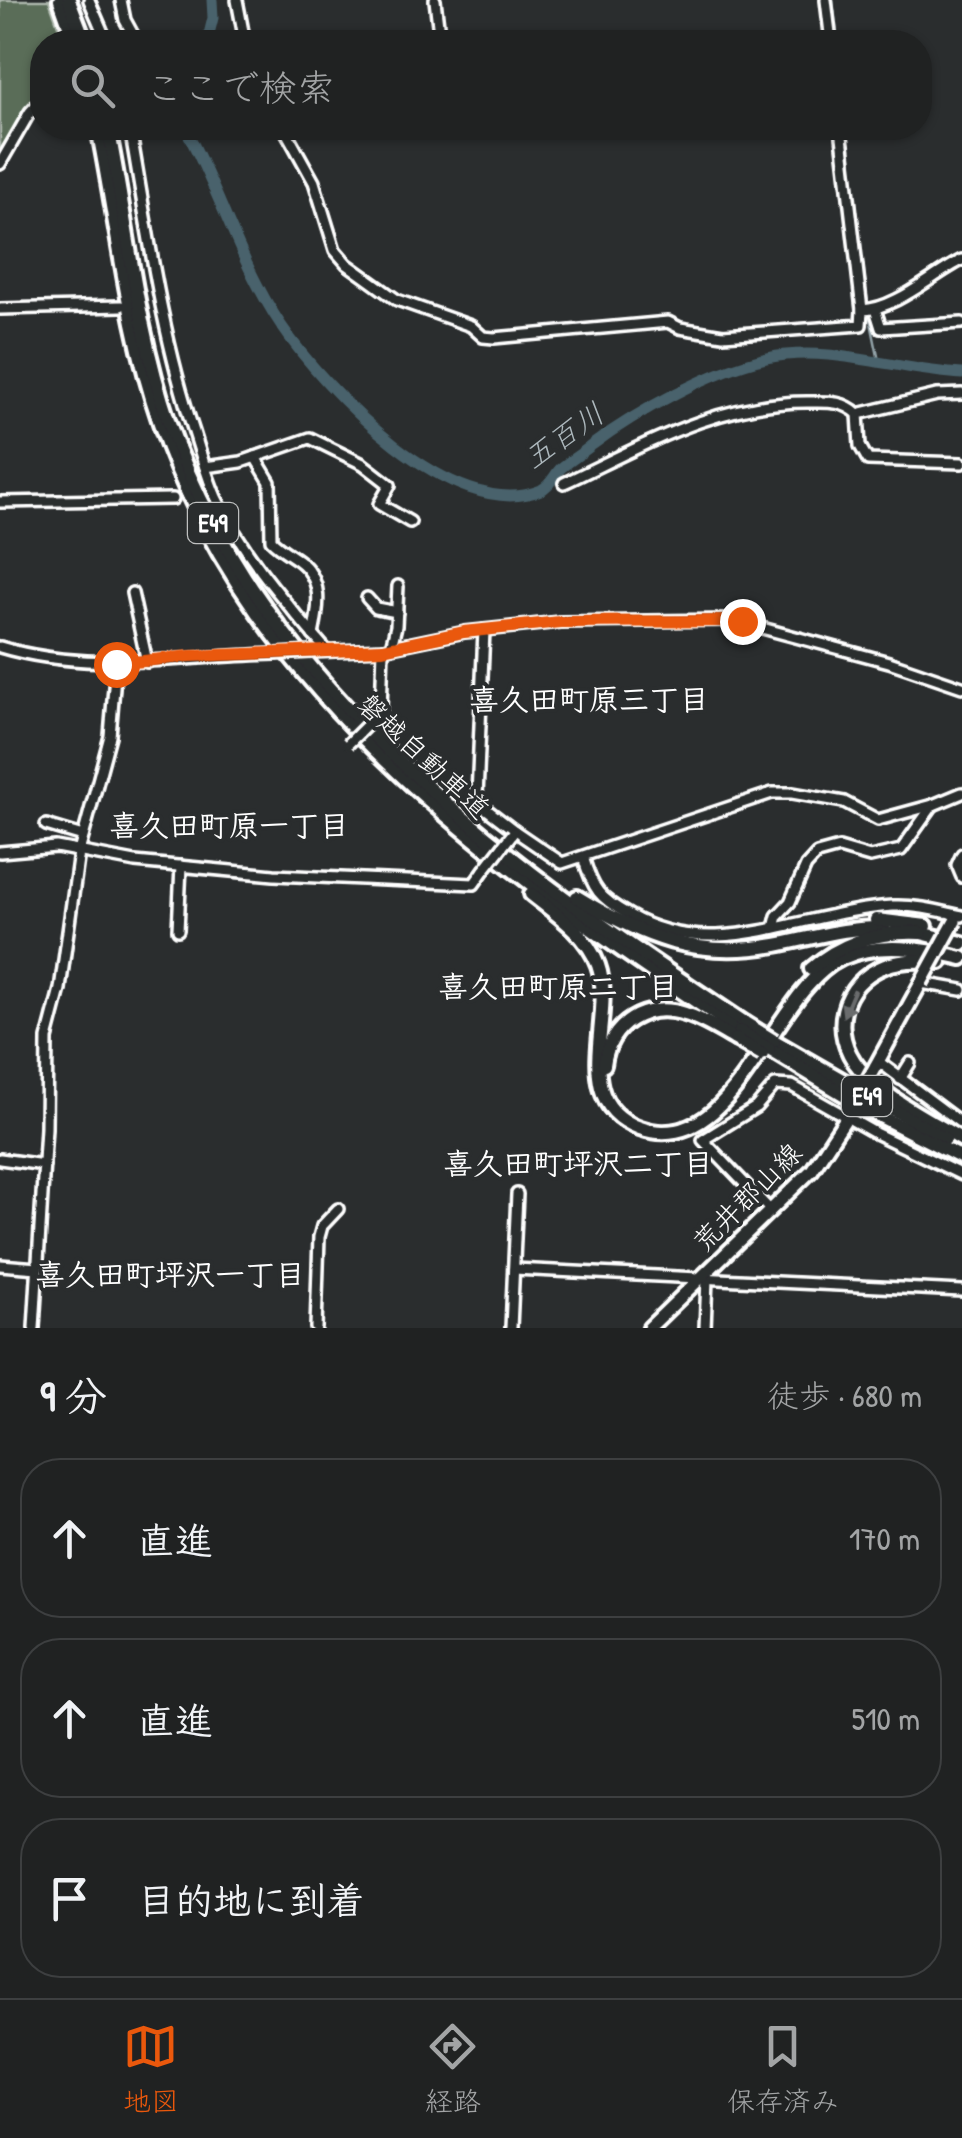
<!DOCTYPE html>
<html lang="ja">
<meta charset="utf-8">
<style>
body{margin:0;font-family:"Patrick Hand","Klee One",sans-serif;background:#2d2f2f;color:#f1f3f6}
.stop{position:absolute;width:30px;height:30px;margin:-22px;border:8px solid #ea580c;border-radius:50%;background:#fff}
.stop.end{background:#ea580c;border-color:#fff;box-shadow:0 2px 10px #0008}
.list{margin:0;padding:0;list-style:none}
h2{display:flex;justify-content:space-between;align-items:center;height:130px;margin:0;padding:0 40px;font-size:42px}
h2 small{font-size:32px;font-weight:400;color:#a2a4a5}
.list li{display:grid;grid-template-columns:65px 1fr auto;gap:30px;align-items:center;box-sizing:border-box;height:160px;margin:0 20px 20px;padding:0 20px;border:2px solid #3d3f40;border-radius:40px}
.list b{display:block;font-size:38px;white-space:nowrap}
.list em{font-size:32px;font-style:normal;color:#a2a4a5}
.icon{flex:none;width:55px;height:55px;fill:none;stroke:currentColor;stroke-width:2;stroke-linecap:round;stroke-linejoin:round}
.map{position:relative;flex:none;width:962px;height:1328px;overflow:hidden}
.search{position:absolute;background:#202222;box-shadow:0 2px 8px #0004;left:30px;right:30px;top:30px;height:110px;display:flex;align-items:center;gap:25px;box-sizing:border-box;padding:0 35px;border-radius:40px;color:#a2a4a5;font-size:38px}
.sheet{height:670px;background:#202222}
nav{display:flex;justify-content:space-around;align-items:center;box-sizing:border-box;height:140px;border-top:2px solid #3d3f40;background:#202222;font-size:28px;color:#a2a4a5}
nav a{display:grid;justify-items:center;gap:5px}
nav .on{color:#ea580c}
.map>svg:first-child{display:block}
</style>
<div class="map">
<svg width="962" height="1328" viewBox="0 0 962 1328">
<rect width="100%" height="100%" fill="#2a2d2e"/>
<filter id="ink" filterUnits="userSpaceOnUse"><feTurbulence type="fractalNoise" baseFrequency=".01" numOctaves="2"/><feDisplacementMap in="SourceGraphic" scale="20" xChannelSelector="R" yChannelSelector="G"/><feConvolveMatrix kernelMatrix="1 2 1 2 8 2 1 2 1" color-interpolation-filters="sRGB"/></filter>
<g filter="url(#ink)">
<path fill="#5a6d58" stroke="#acb6ac" stroke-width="2.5" d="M 0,0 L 49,0 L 60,31 L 59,42 L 42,42 L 42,84 L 0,157 Z"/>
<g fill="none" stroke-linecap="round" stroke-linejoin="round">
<g stroke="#91a1a7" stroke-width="2.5">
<path d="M 833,0 L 838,42"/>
<path d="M 847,128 L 868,305"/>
<path d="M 869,313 L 879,361"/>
</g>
<g stroke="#48626c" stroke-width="11">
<path d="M 207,42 L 213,18 L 212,0"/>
<path d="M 185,128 C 220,192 240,264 281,325 C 324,389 454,526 541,490 C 551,485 554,475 561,468 C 571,460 582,453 592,445 C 636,412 712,370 767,358 C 831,344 898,371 962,374"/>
</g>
<g stroke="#fff" stroke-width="16">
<g id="minor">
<path d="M 89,0 L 107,42"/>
<path d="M 121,0 L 125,20 L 137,42"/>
<path d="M 237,0 L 245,42"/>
<path d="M 435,0 L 440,42"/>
<path d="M 826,0 L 831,42"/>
<path d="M 130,128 C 148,231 161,333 194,432 C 201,454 207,477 216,497 C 243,555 286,603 327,651"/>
<path d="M 284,128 L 314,182 L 335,250 L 347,264 L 397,300 L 471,326 L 483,337 L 494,338 L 668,322 L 680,328 L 723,335 L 861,325 L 862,310 L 841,128"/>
<path d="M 0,164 L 30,112 L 42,99"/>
<path d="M 0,309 L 121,306"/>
<path d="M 875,309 L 881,328 L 962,323"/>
<path d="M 862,310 C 896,309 932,275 962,260"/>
<path d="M 962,394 L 937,395 L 858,414 L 860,446 L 868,460 L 962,463"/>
<path d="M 255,457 L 270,482 L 271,540 C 279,548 288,553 298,560 C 324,579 319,607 313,635"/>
<path d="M 205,467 L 241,462 L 310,438 L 363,464 L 390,485 L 379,504 L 410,522"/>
<path d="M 564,483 C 643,446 717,402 807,402 C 827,402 843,400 858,414"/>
<path d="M 0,502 L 173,499"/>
<path d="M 132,593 L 147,662"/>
<path d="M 367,598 L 376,608 L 397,612"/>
<path d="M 484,630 L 477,797 L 481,805 L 515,831"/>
<path d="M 0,647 C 90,674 184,656 276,654"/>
<path d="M 391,647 L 396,626 L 398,586"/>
<path d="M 312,652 L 383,649 L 465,632 L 560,622 L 732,620 L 889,662 L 962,687"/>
<path d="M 378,714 L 381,710 L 383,649"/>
<path d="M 46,825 L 83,836"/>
<path d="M 513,833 L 515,831 L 562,863 L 772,793 L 792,793 L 844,802 L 878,820 L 933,805 L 962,793"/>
<path d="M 0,852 L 56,847 L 135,862 L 274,875 L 474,884 L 484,870"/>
<path d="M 962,854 L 957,865 L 962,877"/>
<path d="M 583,857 C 593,890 599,898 629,915 C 714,965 804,911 893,906 C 917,905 939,911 962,916"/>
<path d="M 774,928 L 777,916 L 790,902 L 806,866 L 817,854 L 839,848 L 870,857 L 901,850 L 933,805"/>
<path d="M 178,930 L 181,866"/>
<path d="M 921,983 L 962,990"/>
<path d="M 879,1062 L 962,1124"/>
<path d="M 900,1079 L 910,1063"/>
<path d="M 0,1159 L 44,1165"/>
<path d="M 771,1211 L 703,1140 L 756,1107 L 775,1085 L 792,1086 L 875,1133 L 962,1175"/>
<path d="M 0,1265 L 38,1268"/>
<path d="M 514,1269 L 962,1291"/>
<path d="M 34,1328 L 46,1128 L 47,1039 L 60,989 L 79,852 L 110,736 L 116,663"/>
<path d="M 316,1328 L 319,1237 L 322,1226 L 338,1209"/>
<path d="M 511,1328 L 517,1194"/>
<path d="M 705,1328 L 707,1279"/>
</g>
</g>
<g stroke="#fff" stroke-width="19">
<g id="major">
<path d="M 875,1067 L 921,983"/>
<path d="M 649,1328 L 812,1170 L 850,1112"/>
</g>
</g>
<g stroke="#fff" stroke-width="20">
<g id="highway">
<path d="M 60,0 L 75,42"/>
<path d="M 69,0 L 85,42"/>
<path d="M 98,128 C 118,227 127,327 160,423 C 252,698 510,877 740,1031"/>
<path d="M 108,128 C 128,226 136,327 169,423 C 263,693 516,871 745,1023"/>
<path d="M 531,894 C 556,914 586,933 598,965 C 617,1017 566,1101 640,1128 C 736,1161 770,991 842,958 C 879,941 924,949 962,958"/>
<path d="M 577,897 C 644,938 696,959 776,945 C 813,938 846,927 884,928"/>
<path d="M 876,920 L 926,926"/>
<path d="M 913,931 L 962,943"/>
<path d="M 940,962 C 922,960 902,959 885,966 C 841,983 829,1032 859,1068 C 885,1099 928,1119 962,1140"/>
<path d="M 811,969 C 843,941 880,931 921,933"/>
<path d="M 774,1041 L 945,1139"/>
<path d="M 769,1049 L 880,1116 L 962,1158"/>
<path d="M 604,1065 C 609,1024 646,1001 685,1014 C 703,1019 719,1030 735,1039"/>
</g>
</g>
<use href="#minor" stroke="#2a2d2e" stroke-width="9"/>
<use href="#major" stroke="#2a2d2e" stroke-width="11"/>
<use href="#highway" stroke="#2a2d2e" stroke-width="12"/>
<g stroke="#fff" stroke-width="16" stroke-linecap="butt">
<g id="minor-bridge">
<path d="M 276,654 L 312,652"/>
<path d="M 348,744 L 378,714"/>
<path d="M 484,870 L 513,833"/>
</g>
</g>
<g stroke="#fff" stroke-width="19" stroke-linecap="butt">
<g id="major-bridge">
<path d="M 921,983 L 955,921"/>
<path d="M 850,1112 L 875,1067"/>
</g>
</g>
<g stroke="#fff" stroke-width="20" stroke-linecap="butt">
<g id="highway-bridge">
<path d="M 745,1023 L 774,1041"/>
<path d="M 740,1031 L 769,1049"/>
<path d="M 735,1039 L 762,1054"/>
</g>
</g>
<use href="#minor-bridge" stroke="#2a2d2e" stroke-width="9"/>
<use href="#major-bridge" stroke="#2a2d2e" stroke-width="11"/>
<use href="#highway-bridge" stroke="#2a2d2e" stroke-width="12"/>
</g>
<defs><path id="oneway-solid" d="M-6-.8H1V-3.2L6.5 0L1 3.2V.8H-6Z" transform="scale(2.5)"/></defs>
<use fill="#6a6c6d" href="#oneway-solid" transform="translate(849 1003) rotate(113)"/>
</g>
<g fill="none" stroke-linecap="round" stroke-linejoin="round" filter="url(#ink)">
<path stroke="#ea580c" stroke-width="12" d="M 116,664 L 190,656 L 383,649 L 464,632 L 560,622 L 742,621"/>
</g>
<g text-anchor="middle" stroke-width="8" stroke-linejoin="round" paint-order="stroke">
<g fill="#2a2d2e" stroke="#bfc0c0" stroke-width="2.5">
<rect x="188" y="503" width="50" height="40" rx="8"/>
<rect x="842" y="1076" width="50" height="40" rx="8"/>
</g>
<g font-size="25" font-weight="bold" fill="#fff">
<text x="213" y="532">E49</text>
<text x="867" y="1105">E49</text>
</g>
<g font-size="28" fill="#fff" stroke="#2a2d2e">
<text transform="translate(424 756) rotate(43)" y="10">磐越自動車道</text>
<text transform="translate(747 1197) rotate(-45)" y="10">荒井郡山線</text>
</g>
<g font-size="30" font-style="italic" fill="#adb8bd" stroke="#2a2d2e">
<text transform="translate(564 436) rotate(-35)" y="10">五百川</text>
</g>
<g font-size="30" font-weight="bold" fill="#fff" stroke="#2a2d2e">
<text x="589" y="710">喜久田町原三丁目</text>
<text x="229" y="836">喜久田町原一丁目</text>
<text x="558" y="997">喜久田町原二丁目</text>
<text x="578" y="1174">喜久田町坪沢二丁目</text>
<text x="170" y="1285">喜久田町坪沢一丁目</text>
</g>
</g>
</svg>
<div class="stop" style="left:116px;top:664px"></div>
<div class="stop end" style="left:742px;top:621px"></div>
<div class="search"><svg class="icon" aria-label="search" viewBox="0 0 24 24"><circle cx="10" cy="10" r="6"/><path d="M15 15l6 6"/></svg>ここで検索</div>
</div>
<section class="sheet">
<h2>9 分<small>徒歩 · 680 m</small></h2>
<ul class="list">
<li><svg class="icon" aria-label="ahead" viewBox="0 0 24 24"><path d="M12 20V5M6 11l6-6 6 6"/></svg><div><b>直進</b></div><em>170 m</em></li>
<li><svg class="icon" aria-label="ahead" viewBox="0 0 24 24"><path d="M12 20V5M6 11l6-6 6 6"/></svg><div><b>直進</b></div><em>510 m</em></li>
<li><svg class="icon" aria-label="arrive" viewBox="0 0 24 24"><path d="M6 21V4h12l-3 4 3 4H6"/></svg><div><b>目的地に到着</b></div></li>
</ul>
</section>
<nav>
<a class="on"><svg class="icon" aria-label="map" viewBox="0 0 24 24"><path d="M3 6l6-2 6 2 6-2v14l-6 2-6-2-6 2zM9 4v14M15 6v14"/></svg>地図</a>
<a><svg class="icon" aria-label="directions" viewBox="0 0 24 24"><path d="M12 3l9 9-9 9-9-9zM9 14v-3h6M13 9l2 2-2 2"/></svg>経路</a>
<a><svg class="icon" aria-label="saved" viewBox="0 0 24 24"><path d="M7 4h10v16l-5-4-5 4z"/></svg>保存済み</a>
</nav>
